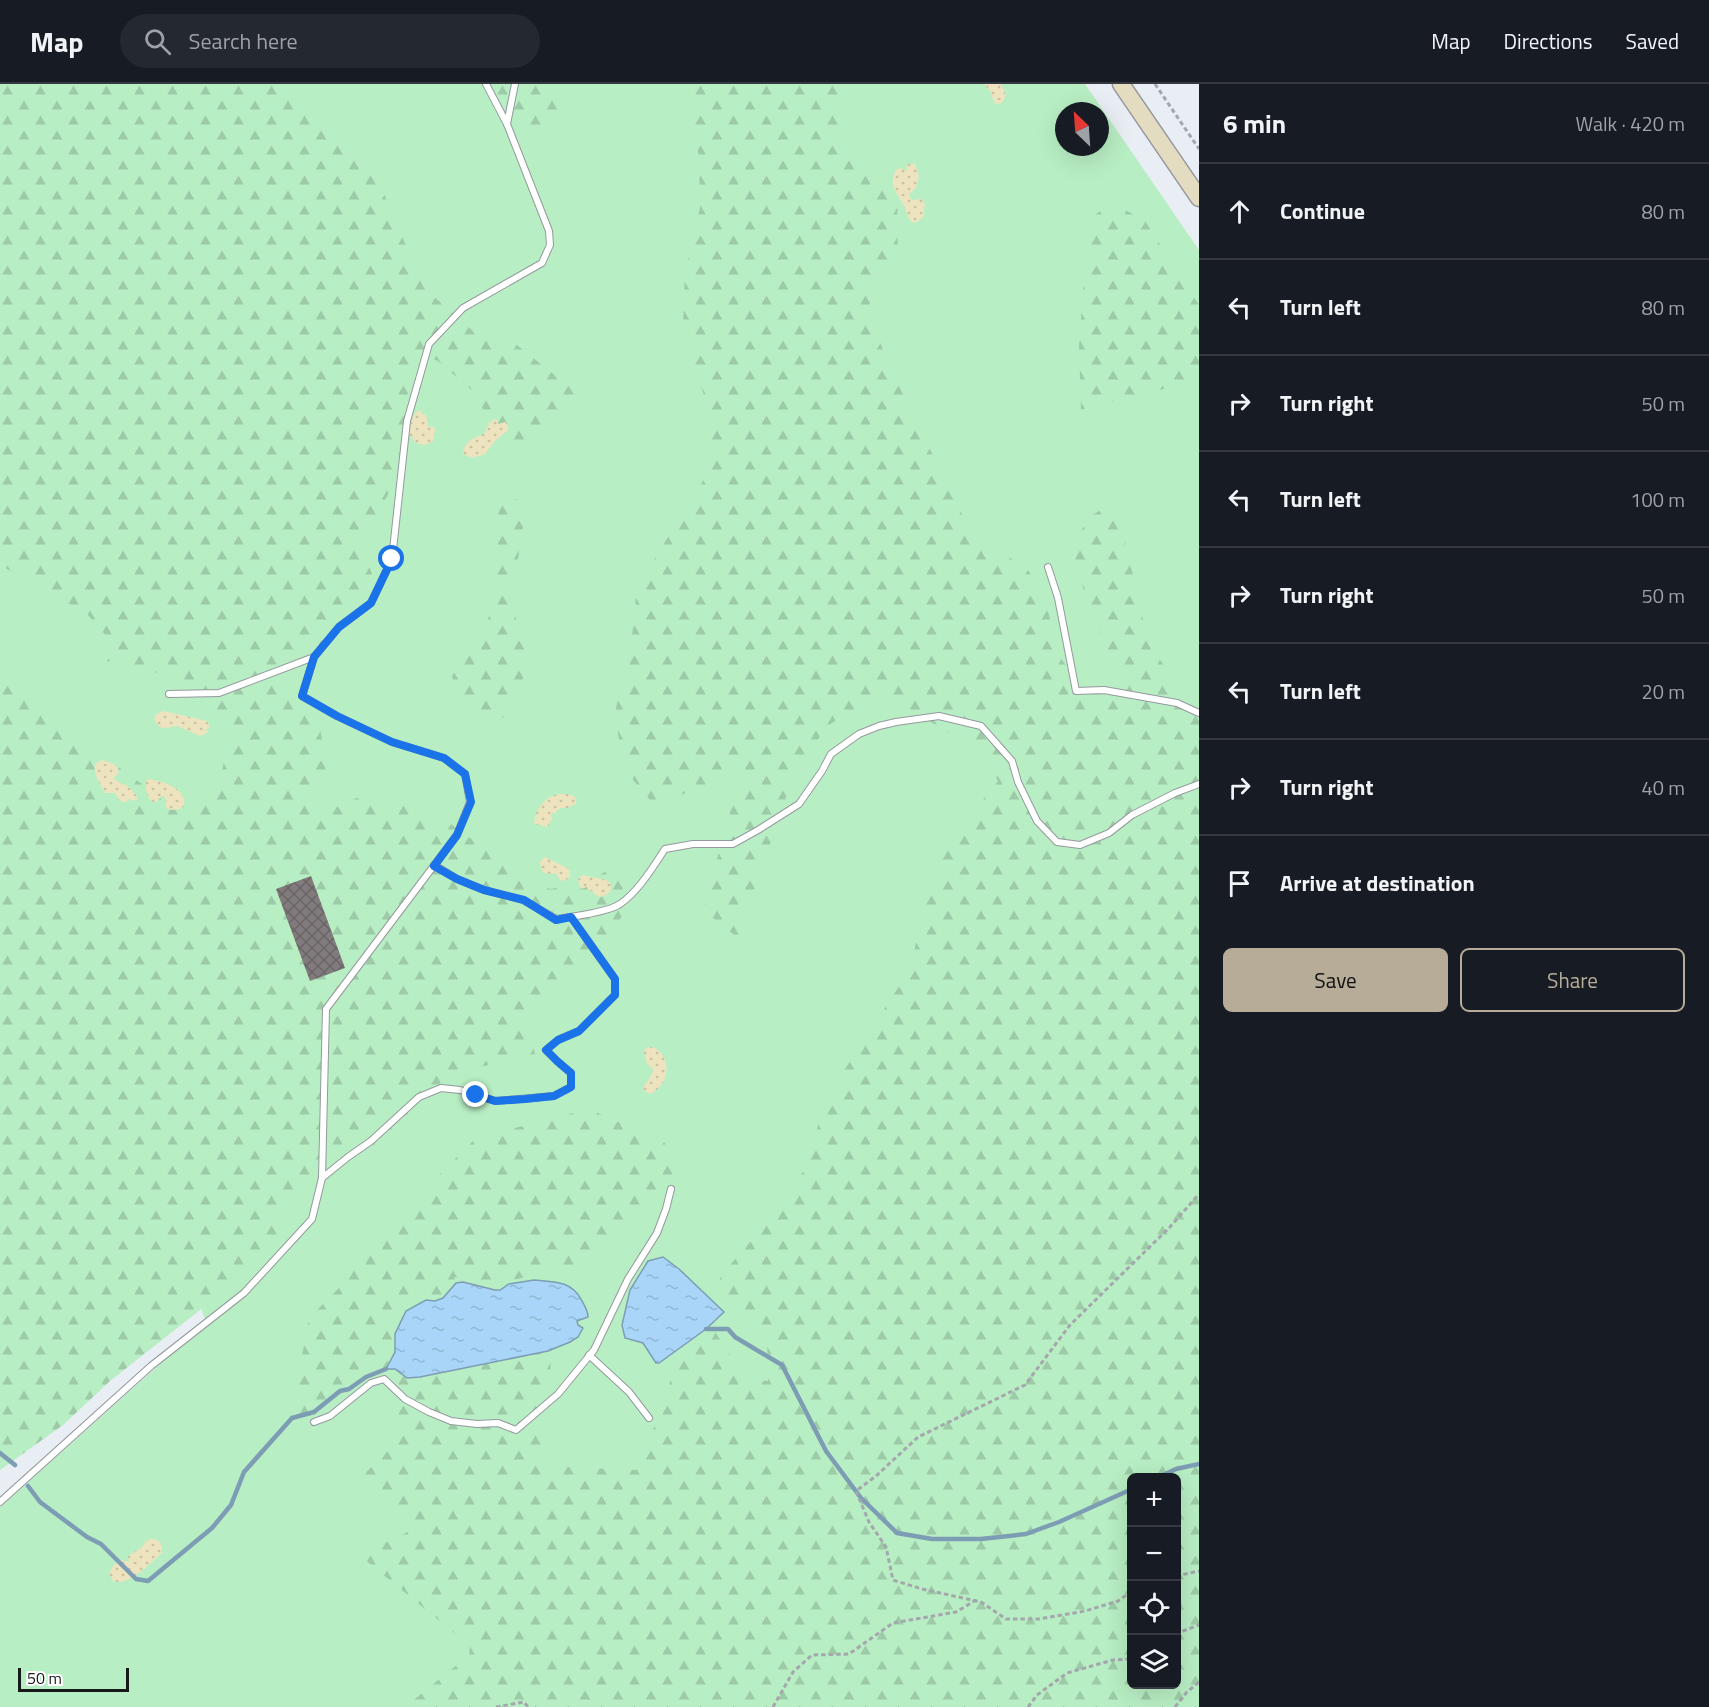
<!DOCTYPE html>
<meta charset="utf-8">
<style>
body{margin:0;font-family:"Titillium Web",sans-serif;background:#242831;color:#f1f3f6}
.controls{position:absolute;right:18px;bottom:18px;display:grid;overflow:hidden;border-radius:9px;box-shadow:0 6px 24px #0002}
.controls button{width:54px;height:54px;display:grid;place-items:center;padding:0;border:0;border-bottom:2px solid #363941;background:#171b24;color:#f1f3f6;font:30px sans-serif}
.compass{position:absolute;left:1055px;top:18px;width:54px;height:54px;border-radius:50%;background:#171b24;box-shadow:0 6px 24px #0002;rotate:335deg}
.scale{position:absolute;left:18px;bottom:15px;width:111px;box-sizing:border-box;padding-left:6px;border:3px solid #17181a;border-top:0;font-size:16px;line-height:21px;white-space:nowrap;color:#17181a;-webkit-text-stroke:4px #fff;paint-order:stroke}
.stop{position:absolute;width:18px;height:18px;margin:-14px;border:4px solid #1a73e8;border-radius:50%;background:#fff}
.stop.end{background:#1a73e8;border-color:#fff;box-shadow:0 2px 6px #0008}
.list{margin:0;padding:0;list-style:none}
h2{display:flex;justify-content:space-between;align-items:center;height:78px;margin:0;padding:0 24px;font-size:26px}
h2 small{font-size:20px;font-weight:400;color:#9ea1a6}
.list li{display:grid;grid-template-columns:39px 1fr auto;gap:18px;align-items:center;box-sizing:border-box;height:96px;padding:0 24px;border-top:2px solid #363941}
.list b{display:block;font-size:22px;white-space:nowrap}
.list em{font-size:20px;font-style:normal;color:#9ea1a6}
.actions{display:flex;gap:12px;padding:18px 24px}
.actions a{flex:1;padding:14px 0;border:2px solid #b6ac98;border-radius:9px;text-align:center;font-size:21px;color:#b6ac98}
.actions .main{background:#b6ac98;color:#111}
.icon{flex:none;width:33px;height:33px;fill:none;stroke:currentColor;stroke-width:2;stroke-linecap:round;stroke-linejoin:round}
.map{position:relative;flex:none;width:1199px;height:1623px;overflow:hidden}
header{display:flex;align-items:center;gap:36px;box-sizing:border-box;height:84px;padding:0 30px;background:#171b24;border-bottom:2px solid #363941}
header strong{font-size:28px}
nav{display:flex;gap:33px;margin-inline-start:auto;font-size:21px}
.search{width:420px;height:54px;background:#242831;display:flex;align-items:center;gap:15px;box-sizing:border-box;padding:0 21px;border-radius:33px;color:#9ea1a6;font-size:22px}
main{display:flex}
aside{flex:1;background:#171b24}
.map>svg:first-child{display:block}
</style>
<header>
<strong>Map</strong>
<div class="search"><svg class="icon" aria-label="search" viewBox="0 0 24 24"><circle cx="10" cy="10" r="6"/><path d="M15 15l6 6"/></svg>Search here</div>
<nav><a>Map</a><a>Directions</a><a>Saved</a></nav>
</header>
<main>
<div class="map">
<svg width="1199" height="1623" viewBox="0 0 1199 1623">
<defs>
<pattern id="forest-firs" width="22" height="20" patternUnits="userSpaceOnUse" patternTransform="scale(1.5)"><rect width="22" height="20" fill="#b8eec3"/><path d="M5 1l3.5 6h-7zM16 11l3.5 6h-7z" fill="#9dcba7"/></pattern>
<pattern id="sand-dots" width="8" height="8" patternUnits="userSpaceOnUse" patternTransform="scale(1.5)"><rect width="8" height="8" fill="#ede3be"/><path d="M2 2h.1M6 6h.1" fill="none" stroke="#cac2a3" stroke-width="1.8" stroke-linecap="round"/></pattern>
<pattern id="water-ripples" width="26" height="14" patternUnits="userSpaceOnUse" patternTransform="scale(1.5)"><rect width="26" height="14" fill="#a9d6f8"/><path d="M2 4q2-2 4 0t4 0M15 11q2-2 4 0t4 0" fill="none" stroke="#91b7d4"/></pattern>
<pattern id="building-cross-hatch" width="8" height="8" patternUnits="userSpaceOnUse" patternTransform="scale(1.5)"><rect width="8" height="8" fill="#827b7e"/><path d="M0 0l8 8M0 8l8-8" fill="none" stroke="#696466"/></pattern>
</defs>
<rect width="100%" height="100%" fill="#e9edf4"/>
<path fill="#b8eec3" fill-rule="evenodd" d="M 0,0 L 1085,0 L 1199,166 L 1199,958 L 428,1623 L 0,1623 L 0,1423 L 206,1239 L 8,623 L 0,618 ZM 1064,27 L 1100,27 L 1100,63 L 1064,63 Z"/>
<g fill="url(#forest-firs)" fill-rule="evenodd">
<path d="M 0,0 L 271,0 L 373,84 L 424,204 L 472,246 L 517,261 L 577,309 L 555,344 L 534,359 L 503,361 L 473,307 L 438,277 L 412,267 L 400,386 L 362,463 L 372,490 L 372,525 L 315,563 L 273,582 L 264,592 L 288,603 L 317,629 L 327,682 L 314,713 L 326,728 L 356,714 L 403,722 L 443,734 L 464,750 L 550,805 L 585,800 L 618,780 L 631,817 L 613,847 L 559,899 L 527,938 L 535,970 L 450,990 L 371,1065 L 348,1061 L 328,1070 L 318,1089 L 292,1112 L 266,1174 L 110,1297 L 63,1341 L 0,1386 L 0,597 L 186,732 L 220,700 L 229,647 L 184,595 L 107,577 L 112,569 L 109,555 L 87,530 L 0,481 Z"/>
<path d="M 478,0 L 564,0 L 554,43 L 538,63 Z"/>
<path d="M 687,0 L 843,0 L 841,9 L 838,54 L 863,89 L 898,110 L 897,137 L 898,170 L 876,190 L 868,229 L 893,290 L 973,453 L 1027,484 L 1045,516 L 1060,573 L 1085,608 L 1114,613 L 1121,594 L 1087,519 L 1072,462 L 1090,432 L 1116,418 L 1149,561 L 1199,629 L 1199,1623 L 405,1623 L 469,1571 L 470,1562 L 359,1471 L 412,1446 L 360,1394 L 388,1367 L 397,1345 L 398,1320 L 382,1284 L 330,1312 L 301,1342 L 293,1321 L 309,1234 L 344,1199 L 372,1160 L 419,1111 L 476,1054 L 589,1025 L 665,1059 L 674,1095 L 646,1131 L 577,1193 L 557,1186 L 486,1202 L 455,1193 L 451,1207 L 442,1213 L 424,1212 L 408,1233 L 552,1260 L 544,1382 L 636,1386 L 666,1315 L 677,1268 L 703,1248 L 714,1246 L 730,1271 L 737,1294 L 768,1297 L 767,1249 L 759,1239 L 713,1208 L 723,1189 L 779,1125 L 806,1083 L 821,1031 L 845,985 L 911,884 L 923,822 L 950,757 L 998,697 L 988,677 L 946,646 L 886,615 L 868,617 L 827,642 L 794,690 L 738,854 L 703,826 L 742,685 L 655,722 L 623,684 L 615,628 L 631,563 L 637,503 L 706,392 L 713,340 L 683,244 L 685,187 L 700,124 L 699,74 ZM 1132,1394 L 1176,1394 L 1176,1600 L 1132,1600 Z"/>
<path d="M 1111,118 L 1145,137 L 1199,221 L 1199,296 L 1081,326 L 1079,263 L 1088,137 Z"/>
<path d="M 500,413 L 527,417 L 511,520 L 530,575 L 508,635 L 486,629 L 458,615 L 452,592 L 489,533 Z"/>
</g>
<g fill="url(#sand-dots)">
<path d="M 984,0 L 1001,0 L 1006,11 L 1003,17 L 1000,20 L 994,19 L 991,8 Z"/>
<path d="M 908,80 L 915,80 L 919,92 L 916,104 L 910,109 L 909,112 L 912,116 L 922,115 L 925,121 L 923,133 L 917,138 L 913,139 C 907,134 907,128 904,122 C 897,109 887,99 897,85 L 901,84 L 906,87 L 907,86 L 906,82 Z"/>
<path d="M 418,327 L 421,327 L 421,330 L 426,331 L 428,342 L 434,343 L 435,346 L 433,357 L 426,361 L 416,359 L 410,351 C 409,344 412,331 418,327 Z"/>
<path d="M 495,335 L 497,336 L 498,340 L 505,338 L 507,340 L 508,346 L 495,357 L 485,370 L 473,374 L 463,370 C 464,356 475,354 485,349 L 489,339 Z"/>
<path d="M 163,627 L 207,637 L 210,643 L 207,645 L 204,645 L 209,648 L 200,652 L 177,642 C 166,643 161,649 154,635 L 156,630 Z"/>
<path d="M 102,676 C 110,679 117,678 119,689 L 115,692 L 114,695 C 125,702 129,700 137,713 L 137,715 L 134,717 L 129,715 L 126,718 C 119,718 118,714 115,709 L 105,709 C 100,699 93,691 95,680 Z"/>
<path d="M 149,695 C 164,698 187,704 184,722 L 180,725 L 170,726 L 165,722 L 166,716 L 163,711 L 155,719 C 147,715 145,706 146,697 Z"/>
<path d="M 567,710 L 574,712 L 576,716 L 576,720 L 567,724 L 560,724 L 555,729 L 551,729 L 552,735 L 548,742 L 544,743 L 539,740 L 535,741 C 532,732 542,716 552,712 C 556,710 562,710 567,710 Z"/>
<path d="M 545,773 L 567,784 L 570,787 L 570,793 L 564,797 L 560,796 L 556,789 L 547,790 L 542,787 L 540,778 Z"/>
<path d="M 583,791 C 593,795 613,793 611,804 C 610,810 605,812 600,813 L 595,811 L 592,807 L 588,806 L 587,803 L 581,805 L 578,797 L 579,793 Z"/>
<path d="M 653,963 C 673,973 670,1001 650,1010 L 643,1006 C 645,997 653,994 653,985 L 647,980 L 644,968 L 646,964 Z"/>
<path d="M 148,1455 L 154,1455 L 160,1458 L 162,1463 L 162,1469 C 150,1479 129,1503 113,1497 L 109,1490 L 113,1482 L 121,1476 L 129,1478 L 128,1472 L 141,1464 Z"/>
</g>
<g fill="url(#water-ripples)" stroke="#7d9db5" stroke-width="1.5">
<path d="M 663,1173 L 679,1185 L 724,1228 L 706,1245 L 659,1279 L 656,1279 L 643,1259 L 625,1254 L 622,1241 L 630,1206 L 648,1177 Z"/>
<path d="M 534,1196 C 553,1198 570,1196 581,1215 C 584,1221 588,1226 588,1233 L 577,1237 L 578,1241 L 583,1244 L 578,1253 L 570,1258 L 548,1267 L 420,1293 L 407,1294 L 395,1285 L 386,1285 L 395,1268 L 395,1250 L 406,1227 L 426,1216 L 435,1217 L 443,1214 L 456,1199 L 463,1198 L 495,1206 L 500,1206 L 509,1200 Z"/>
</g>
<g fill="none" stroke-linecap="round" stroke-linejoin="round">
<g stroke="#7d9db5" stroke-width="4.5">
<path d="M 706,1245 L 728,1245 L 735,1253 L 782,1281 L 826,1367 L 861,1414 L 897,1449 L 932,1455 L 981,1455 L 1026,1450 L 1059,1438 L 1132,1405"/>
<path d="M 0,1369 L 15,1381"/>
<path d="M 1157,1394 L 1176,1385 L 1199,1380"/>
<path d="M 28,1402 L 40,1418 L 87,1453 L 101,1460 L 136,1495 L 148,1497 L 212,1444 L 231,1421 L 244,1388 L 292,1334 L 314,1328 L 340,1307 L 349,1305 L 366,1293 L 386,1285"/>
</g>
</g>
<path fill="url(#building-cross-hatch)" d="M 311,792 L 345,884 L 310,897 L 276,805 Z"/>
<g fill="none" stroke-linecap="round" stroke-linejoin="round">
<g stroke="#95999f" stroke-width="8">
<g id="service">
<path d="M 507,40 L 515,0"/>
<path d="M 1048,483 L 1058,514 L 1076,607 L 1104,606 L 1177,619 L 1199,629"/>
<path d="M 169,610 L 219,609 L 314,573"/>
<path d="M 434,781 L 457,795 L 484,806 L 523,816 L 556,835 C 571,833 609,828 620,820 C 638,808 653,783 665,765 L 693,760 L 733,760 L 758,746 L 799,720 L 822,687 L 831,670 L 859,650 L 879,642 L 896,638 L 939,632 L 981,642 L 1012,677 L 1018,698 L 1037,737 L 1057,758 L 1080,761 L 1109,749 L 1132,731 L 1175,709 L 1199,700"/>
<path d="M 322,1094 L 348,1073 L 371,1057 L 419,1013 L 441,1004 L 460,1006 L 496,1017 L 554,1012 L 571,1003 L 571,989 L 557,977 L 546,966 L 558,956 L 579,947 L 615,911 L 615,895 L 571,833"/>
<path d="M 589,1271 L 629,1308 L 649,1334"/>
<path d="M 314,1338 L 330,1332 L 371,1299 L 384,1295 L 405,1315 L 429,1328 L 451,1337 L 477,1340 L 498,1339 L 516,1346 L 558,1310 L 594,1266 L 628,1195 L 657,1149 L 666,1125 L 671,1105"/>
<path d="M 0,1418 L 151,1282 L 244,1209 L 312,1135 L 322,1094 L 326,925 L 457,751 L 470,718 L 465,690 L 444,674 L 392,658 L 337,632 L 302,612 L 314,573 L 339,543 L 371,519 L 392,475 L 407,337 L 429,260 L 463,224 L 542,179 L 550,161 L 549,147 L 507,40 L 486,0"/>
</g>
</g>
<g stroke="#95999f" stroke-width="19">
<path id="secondary" d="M 1121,0 L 1199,114"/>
</g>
<g stroke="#a4a7ad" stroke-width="3" stroke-dasharray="4.5 3" stroke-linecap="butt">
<path d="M 1155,0 L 1199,65"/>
<path d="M 1176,1492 L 1199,1487"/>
<path d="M 1132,1507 L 1118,1517 L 1085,1527 L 1039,1535 L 1006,1535 L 981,1518 L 922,1505 L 893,1496 L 886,1463 L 869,1438 L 856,1407 L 876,1392 L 918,1353 L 1025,1301 L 1070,1241 L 1169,1144 L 1199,1110"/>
<path d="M 1176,1551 L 1183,1547 L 1199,1541"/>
<path d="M 496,1623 L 524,1618 L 528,1623"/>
<path d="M 773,1623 L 793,1588 L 812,1571 L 849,1570 L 893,1539 L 956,1528 L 976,1516"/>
<path d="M 1028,1623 L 1037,1611 L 1067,1589 L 1113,1576 L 1132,1575"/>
<path d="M 1175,1623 L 1187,1608 L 1199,1598"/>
</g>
<use href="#service" stroke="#fff" stroke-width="6"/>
<use href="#secondary" stroke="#e3dcc1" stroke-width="16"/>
</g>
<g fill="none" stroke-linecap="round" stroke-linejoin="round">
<path stroke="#1a73e8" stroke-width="8" d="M 392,475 L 371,519 L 339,543 L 314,573 L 302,612 L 337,632 L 392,658 L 444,674 L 465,690 L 471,718 L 457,751 L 434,782 L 457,795 L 484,806 L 524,816 L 556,836 L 571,833 L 615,895 L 615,911 L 579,947 L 558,956 L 546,966 L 557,977 L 571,989 L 571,1003 L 554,1012 L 525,1015 L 495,1017 L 476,1011"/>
</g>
</svg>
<div class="controls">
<button>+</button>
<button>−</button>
<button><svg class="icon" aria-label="locate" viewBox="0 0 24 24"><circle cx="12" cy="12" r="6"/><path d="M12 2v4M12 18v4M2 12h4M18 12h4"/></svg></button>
<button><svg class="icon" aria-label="layers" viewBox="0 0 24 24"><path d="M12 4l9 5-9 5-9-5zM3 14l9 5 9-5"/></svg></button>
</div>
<svg class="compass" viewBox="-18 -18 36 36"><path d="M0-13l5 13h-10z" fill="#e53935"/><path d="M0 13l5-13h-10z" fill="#9ea1a6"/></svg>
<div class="scale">50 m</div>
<div class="stop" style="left:392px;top:475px"></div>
<div class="stop end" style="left:476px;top:1011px"></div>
</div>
<aside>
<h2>6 min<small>Walk · 420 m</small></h2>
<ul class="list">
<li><svg class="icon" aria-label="ahead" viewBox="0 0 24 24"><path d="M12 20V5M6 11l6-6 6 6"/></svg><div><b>Continue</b></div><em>80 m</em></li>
<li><svg class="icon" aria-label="left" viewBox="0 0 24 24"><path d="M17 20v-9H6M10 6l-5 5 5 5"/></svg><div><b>Turn left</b></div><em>80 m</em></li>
<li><svg class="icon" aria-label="right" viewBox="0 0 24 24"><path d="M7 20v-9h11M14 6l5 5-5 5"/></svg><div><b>Turn right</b></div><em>50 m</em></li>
<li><svg class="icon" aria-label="left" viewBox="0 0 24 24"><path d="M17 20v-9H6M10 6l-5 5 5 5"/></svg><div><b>Turn left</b></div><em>100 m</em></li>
<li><svg class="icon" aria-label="right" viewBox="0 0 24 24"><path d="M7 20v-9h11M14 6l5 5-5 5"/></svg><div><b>Turn right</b></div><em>50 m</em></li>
<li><svg class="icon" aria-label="left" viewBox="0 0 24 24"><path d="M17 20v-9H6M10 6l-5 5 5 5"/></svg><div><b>Turn left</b></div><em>20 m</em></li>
<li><svg class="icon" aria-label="right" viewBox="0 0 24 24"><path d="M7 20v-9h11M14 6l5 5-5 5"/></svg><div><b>Turn right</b></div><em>40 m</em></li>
<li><svg class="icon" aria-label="arrive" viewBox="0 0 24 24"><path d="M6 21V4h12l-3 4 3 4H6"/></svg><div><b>Arrive at destination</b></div></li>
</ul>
<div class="actions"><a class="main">Save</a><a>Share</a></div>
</aside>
</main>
